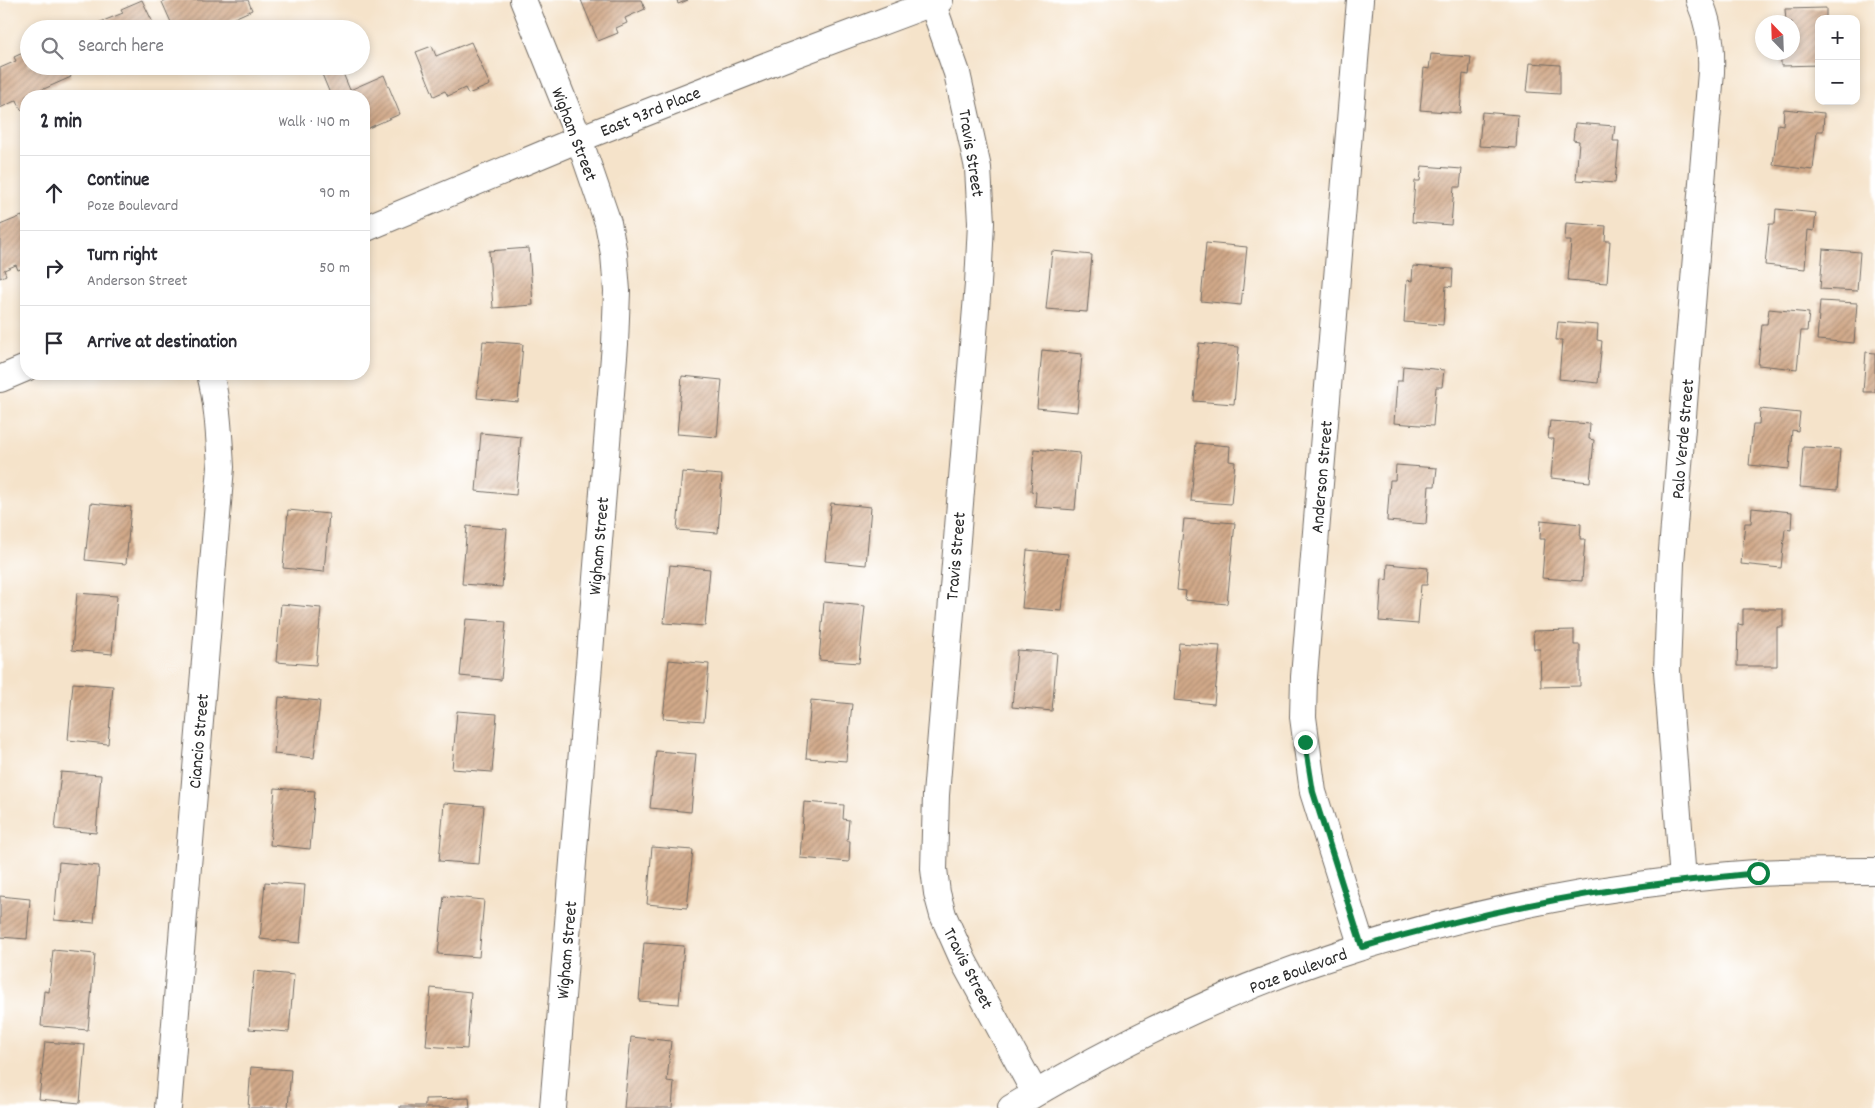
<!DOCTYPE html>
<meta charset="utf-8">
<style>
body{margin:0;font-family:Dekko,sans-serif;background:#f2f2f3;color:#2b2b33}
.controls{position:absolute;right:15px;top:15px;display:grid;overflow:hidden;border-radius:10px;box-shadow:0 2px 8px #0003}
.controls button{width:45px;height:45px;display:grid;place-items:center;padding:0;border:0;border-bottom:1px solid #e1e1e2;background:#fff;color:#2b2b33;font:25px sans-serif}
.compass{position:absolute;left:1755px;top:15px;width:45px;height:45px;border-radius:50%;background:#fff;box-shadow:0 2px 8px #0003;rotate:337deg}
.stop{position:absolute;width:15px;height:15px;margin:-11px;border:4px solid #0b8043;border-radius:50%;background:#fff}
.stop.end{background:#0b8043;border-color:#fff;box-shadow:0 1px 5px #0008}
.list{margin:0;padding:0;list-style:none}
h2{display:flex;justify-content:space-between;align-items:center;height:65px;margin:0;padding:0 20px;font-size:21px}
h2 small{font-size:16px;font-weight:400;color:#7c7c81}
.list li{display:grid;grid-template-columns:32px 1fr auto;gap:15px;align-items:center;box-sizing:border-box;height:75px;padding:0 20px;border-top:1px solid #e1e1e2}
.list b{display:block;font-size:19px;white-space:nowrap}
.list p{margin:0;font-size:16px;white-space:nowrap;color:#7c7c81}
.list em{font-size:16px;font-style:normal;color:#7c7c81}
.icon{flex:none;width:28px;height:28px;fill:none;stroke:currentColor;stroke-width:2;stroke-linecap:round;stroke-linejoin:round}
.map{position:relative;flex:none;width:1875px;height:1108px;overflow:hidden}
.search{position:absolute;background:#fff;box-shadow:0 2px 8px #0003;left:20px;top:20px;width:350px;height:55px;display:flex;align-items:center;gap:12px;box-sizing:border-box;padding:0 18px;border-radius:28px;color:#7c7c81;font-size:19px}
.panel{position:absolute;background:#fff;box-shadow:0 2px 8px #0003;left:20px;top:90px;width:350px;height:290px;border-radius:20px}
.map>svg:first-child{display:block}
</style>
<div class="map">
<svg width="1875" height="1108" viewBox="0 0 1875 1108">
<defs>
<pattern id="building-hatch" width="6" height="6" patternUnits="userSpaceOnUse" patternTransform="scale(1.25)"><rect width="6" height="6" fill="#d1a989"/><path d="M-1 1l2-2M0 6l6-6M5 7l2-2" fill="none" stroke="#aa8a70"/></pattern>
</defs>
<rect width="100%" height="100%" fill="#fff"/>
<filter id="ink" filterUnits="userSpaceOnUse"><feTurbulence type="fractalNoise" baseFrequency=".02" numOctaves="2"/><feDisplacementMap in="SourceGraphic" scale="10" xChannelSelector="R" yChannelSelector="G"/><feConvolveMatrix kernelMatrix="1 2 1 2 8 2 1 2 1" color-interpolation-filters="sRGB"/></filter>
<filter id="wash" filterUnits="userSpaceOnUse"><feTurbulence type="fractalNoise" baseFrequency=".0096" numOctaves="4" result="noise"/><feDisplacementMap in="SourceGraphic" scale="20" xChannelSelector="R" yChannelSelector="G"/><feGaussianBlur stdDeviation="1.12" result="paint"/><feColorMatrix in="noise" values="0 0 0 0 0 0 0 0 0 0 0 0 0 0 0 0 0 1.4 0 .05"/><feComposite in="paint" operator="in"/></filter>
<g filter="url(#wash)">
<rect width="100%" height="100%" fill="#f5e3ca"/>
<g id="blocks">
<g fill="url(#building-hatch)">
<path d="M 142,0 L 156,29 L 95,29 L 93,25 L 123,13 L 121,9 Z"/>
<path d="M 166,0 L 248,0 L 252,10 L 210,29 L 174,29 L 162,2 Z"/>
<path d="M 581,0 L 641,0 L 645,9 L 625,18 L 627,23 L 616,28 L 618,33 L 598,41 Z"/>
<path d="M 677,0 L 688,0 L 678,4 Z"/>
<path d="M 1826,8 L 1826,19 L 1819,19 L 1819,65 L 1781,66 L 1781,52 L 1792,52 L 1792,22 L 1786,22 L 1785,9 Z"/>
<path d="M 471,42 L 490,85 L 468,94 L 465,88 L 448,96 L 445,91 L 434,96 L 416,52 L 432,46 L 436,56 Z"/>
<path d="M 29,50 L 29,66 L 66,66 L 71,77 L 37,92 L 38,96 L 26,96 L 26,108 L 21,110 L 17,100 L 0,108 L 0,68 L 16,61 L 14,57 Z"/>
<path d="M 1431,54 L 1471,57 L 1469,75 L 1463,74 L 1460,113 L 1420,110 L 1424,68 L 1429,69 Z"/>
<path d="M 1530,63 L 1560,65 L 1560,94 L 1527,92 Z"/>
<path d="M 340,66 L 350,90 L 384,75 L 400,114 L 364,130 L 364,96 L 331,96 L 319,67 Z"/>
<path d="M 1784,109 L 1824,113 L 1823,131 L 1817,131 L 1813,170 L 1773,165 L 1778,124 L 1783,125 Z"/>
<path d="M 1482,112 L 1518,115 L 1516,148 L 1479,146 Z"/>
<path d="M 1575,123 L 1615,126 L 1613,141 L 1619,141 L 1615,183 L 1576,180 L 1579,141 L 1573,140 Z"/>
<path d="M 1422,166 L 1462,169 L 1460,187 L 1454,187 L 1451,225 L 1412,222 L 1415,181 L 1420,181 Z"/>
<path d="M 1776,209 L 1816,213 L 1814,231 L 1808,230 L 1805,269 L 1765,265 L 1769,224 L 1775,224 Z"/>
<path d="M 22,216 L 26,226 L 26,267 L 18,270 L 16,265 L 4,270 L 6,275 L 0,278 L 0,225 Z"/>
<path d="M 1566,223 L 1606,226 L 1605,241 L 1610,241 L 1607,283 L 1568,280 L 1571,241 L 1565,241 Z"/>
<path d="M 1206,243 L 1247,247 L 1241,305 L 1201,301 Z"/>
<path d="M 529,248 L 533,305 L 493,308 L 489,251 Z"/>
<path d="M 1823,249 L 1860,252 L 1857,291 L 1820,289 Z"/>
<path d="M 1052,251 L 1092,255 L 1087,312 L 1046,309 Z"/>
<path d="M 1413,266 L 1453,269 L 1452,287 L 1446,286 L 1443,325 L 1404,322 L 1407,280 L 1412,281 Z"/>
<path d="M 1820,301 L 1857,303 L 1854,343 L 1817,340 Z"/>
<path d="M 1769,309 L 1809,313 L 1807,331 L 1801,331 L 1797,369 L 1758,365 L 1762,324 L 1767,324 Z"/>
<path d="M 1558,322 L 1598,325 L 1597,340 L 1602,341 L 1598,383 L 1559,379 L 1562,340 L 1556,340 Z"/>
<path d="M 483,341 L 523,344 L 518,402 L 477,398 Z"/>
<path d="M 1199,343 L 1239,347 L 1234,404 L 1194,401 Z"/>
<path d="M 1042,350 L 1082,354 L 1077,412 L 1037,408 Z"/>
<path d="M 1866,352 L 1875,353 L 1875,392 L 1863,392 Z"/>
<path d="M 1403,366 L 1444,370 L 1442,387 L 1436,387 L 1433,426 L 1394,423 L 1397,381 L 1402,381 Z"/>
<path d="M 682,376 L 722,380 L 717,437 L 677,434 Z"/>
<path d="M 1760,409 L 1800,413 L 1798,431 L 1792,430 L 1789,469 L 1749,465 L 1753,424 L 1759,424 Z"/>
<path d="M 1550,421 L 1590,424 L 1589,439 L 1594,440 L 1590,482 L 1551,478 L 1554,439 L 1548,439 Z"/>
<path d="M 481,433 L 521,437 L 516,495 L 476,491 Z"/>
<path d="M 1196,443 L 1230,446 L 1229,461 L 1235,462 L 1231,504 L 1191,501 Z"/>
<path d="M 1803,447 L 1840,449 L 1837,490 L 1800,487 Z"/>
<path d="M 1034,449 L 1080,453 L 1075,510 L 1035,507 L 1036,492 L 1031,491 Z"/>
<path d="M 1396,465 L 1437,468 L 1435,486 L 1429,486 L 1426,524 L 1387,521 L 1390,480 L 1395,480 Z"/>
<path d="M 682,472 L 722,475 L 718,533 L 677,530 Z"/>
<path d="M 91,503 L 131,507 L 126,564 L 85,560 Z"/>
<path d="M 831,503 L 871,507 L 866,565 L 825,561 Z"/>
<path d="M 1752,508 L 1792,512 L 1791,530 L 1785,529 L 1781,568 L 1741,564 L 1745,523 L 1751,523 Z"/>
<path d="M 288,510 L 329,514 L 324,572 L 283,568 Z"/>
<path d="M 1184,519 L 1235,523 L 1227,604 L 1185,600 L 1186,591 L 1177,590 Z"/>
<path d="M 1541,520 L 1581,524 L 1580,539 L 1585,539 L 1582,581 L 1542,578 L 1545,539 L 1540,539 Z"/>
<path d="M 467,526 L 507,529 L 502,587 L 462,584 Z"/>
<path d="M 1027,550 L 1068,554 L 1062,611 L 1022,608 Z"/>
<path d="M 1388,564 L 1428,568 L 1427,585 L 1421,585 L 1418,624 L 1379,621 L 1382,579 L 1387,580 Z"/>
<path d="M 670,565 L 710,569 L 705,626 L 664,623 Z"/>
<path d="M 77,593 L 117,596 L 112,654 L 72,650 Z"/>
<path d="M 824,602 L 865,606 L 859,663 L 819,660 Z"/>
<path d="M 281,604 L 321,608 L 316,665 L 276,662 Z"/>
<path d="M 1743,609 L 1783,609 L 1783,627 L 1777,627 L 1777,666 L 1737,666 L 1738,624 L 1743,625 Z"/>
<path d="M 466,619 L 506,622 L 501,680 L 460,676 Z"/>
<path d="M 1574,630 L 1574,645 L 1580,645 L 1580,686 L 1541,687 L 1540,649 L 1534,649 L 1533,631 Z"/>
<path d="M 1179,643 L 1220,646 L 1214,704 L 1174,700 Z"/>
<path d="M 1017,650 L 1057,653 L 1052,711 L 1012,707 Z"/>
<path d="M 669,660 L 709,664 L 704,721 L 663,718 Z"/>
<path d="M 73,683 L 113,686 L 108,744 L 68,740 Z"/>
<path d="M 279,697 L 320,701 L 314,758 L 274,754 Z"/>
<path d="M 811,700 L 852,704 L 846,761 L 806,758 Z"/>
<path d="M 457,711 L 497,714 L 492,772 L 452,769 Z"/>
<path d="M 656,751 L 696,754 L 691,812 L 650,808 Z"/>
<path d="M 61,772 L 101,775 L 96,833 L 55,829 Z"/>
<path d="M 275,788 L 315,791 L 310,849 L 270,845 Z"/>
<path d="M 804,802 L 844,805 L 843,819 L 849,820 L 847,841 L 850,841 L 849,862 L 800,858 Z"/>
<path d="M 444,803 L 484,806 L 479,864 L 439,861 Z"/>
<path d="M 652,847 L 693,850 L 687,908 L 647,904 Z"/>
<path d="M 59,862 L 99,866 L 94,923 L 54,920 Z"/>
<path d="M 265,882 L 305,885 L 300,943 L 260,939 Z"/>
<path d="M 0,896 L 30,899 L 27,939 L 0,937 Z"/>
<path d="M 444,896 L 484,900 L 479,957 L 438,954 Z"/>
<path d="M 644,943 L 684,946 L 679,1004 L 639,1001 Z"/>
<path d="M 53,950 L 95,954 L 88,1030 L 41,1026 L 44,991 L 49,992 Z"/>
<path d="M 254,971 L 294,975 L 289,1032 L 249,1029 Z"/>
<path d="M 431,988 L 471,992 L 467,1049 L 426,1046 Z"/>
<path d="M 631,1037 L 671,1041 L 667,1081 L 674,1082 L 672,1108 L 624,1108 Z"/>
<path d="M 45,1042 L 85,1045 L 80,1103 L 39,1099 Z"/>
<path d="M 251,1067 L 291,1070 L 288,1108 L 248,1108 Z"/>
<path d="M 469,1098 L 470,1108 L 400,1108 L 400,1106 L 425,1106 L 425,1099 Z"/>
</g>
</g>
</g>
<g filter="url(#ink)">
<use href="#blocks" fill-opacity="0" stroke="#726b63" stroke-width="1"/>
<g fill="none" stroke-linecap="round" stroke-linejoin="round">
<g stroke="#726b63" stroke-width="28">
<g id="street">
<path d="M 523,0 L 579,139 L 608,223 L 614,254 L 617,291 L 615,344 L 553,1108"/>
<path d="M 1360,0 L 1304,677 L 1303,717 L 1313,792 L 1362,947"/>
<path d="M 932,2 L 957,73 L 978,168 L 981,223 L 978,284 L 936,795 L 934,869 L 937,893 L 943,915 L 964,962 L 1035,1093"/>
<path d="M 364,229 L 579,139 L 783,59 L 940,0"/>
<path d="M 0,379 L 26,368"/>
<path d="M 1683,880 L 1667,671 L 1671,563 L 1711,72 C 1712,49 1709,22 1699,0"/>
<path d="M 168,1108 L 221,467 C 219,435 218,404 210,374"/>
<path d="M 1011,1108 C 1107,1050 1209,998 1315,962 C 1456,914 1607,883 1756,873 C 1796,871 1836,871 1875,871"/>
</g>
</g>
<use href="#street" stroke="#fff" stroke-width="26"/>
</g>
</g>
<g fill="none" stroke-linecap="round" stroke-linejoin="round" filter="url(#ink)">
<path stroke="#0b8043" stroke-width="6" d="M 1305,742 L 1313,792 L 1362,947 C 1437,925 1512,907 1588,894 C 1644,884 1701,879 1758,873"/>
</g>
<g text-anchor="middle" stroke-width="4" stroke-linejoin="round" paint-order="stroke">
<g font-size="18" fill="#2b2b2b" stroke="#fff">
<text transform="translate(650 111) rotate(-22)" y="6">East 93rd Place</text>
<text transform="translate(575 134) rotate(69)" y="6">Wigham Street</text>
<text transform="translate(972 153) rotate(81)" y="6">Travis Street</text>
<text transform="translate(1682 439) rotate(-85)" y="6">Palo Verde Street</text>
<text transform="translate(1321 477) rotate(-85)" y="6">Anderson Street</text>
<text transform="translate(598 546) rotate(-85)" y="6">Wigham Street</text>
<text transform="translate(955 556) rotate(-85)" y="6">Travis Street</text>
<text transform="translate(198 741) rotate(-85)" y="6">Ciancio Street</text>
<text transform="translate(566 950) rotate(-85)" y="6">Wigham Street</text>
<text transform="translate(969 968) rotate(63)" y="6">Travis Street</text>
<text transform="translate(1298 970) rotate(-20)" y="6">Poze Boulevard</text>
</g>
</g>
</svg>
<div class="controls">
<button>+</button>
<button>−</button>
</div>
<svg class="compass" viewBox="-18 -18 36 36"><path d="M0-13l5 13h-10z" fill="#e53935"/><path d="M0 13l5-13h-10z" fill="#7c7c81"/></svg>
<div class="stop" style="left:1758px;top:873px"></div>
<div class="stop end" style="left:1305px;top:742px"></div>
<div class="search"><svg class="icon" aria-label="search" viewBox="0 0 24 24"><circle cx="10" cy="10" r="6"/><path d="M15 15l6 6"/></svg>Search here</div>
<section class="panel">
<h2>2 min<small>Walk · 140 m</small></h2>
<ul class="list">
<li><svg class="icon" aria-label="ahead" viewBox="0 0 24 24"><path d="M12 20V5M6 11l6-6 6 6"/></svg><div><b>Continue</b><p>Poze Boulevard</p></div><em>90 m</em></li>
<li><svg class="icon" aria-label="right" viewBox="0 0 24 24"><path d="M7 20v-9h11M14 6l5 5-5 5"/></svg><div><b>Turn right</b><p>Anderson Street</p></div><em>50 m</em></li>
<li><svg class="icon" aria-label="arrive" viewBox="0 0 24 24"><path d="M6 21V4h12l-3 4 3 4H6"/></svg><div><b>Arrive at destination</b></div></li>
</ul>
</section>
</div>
